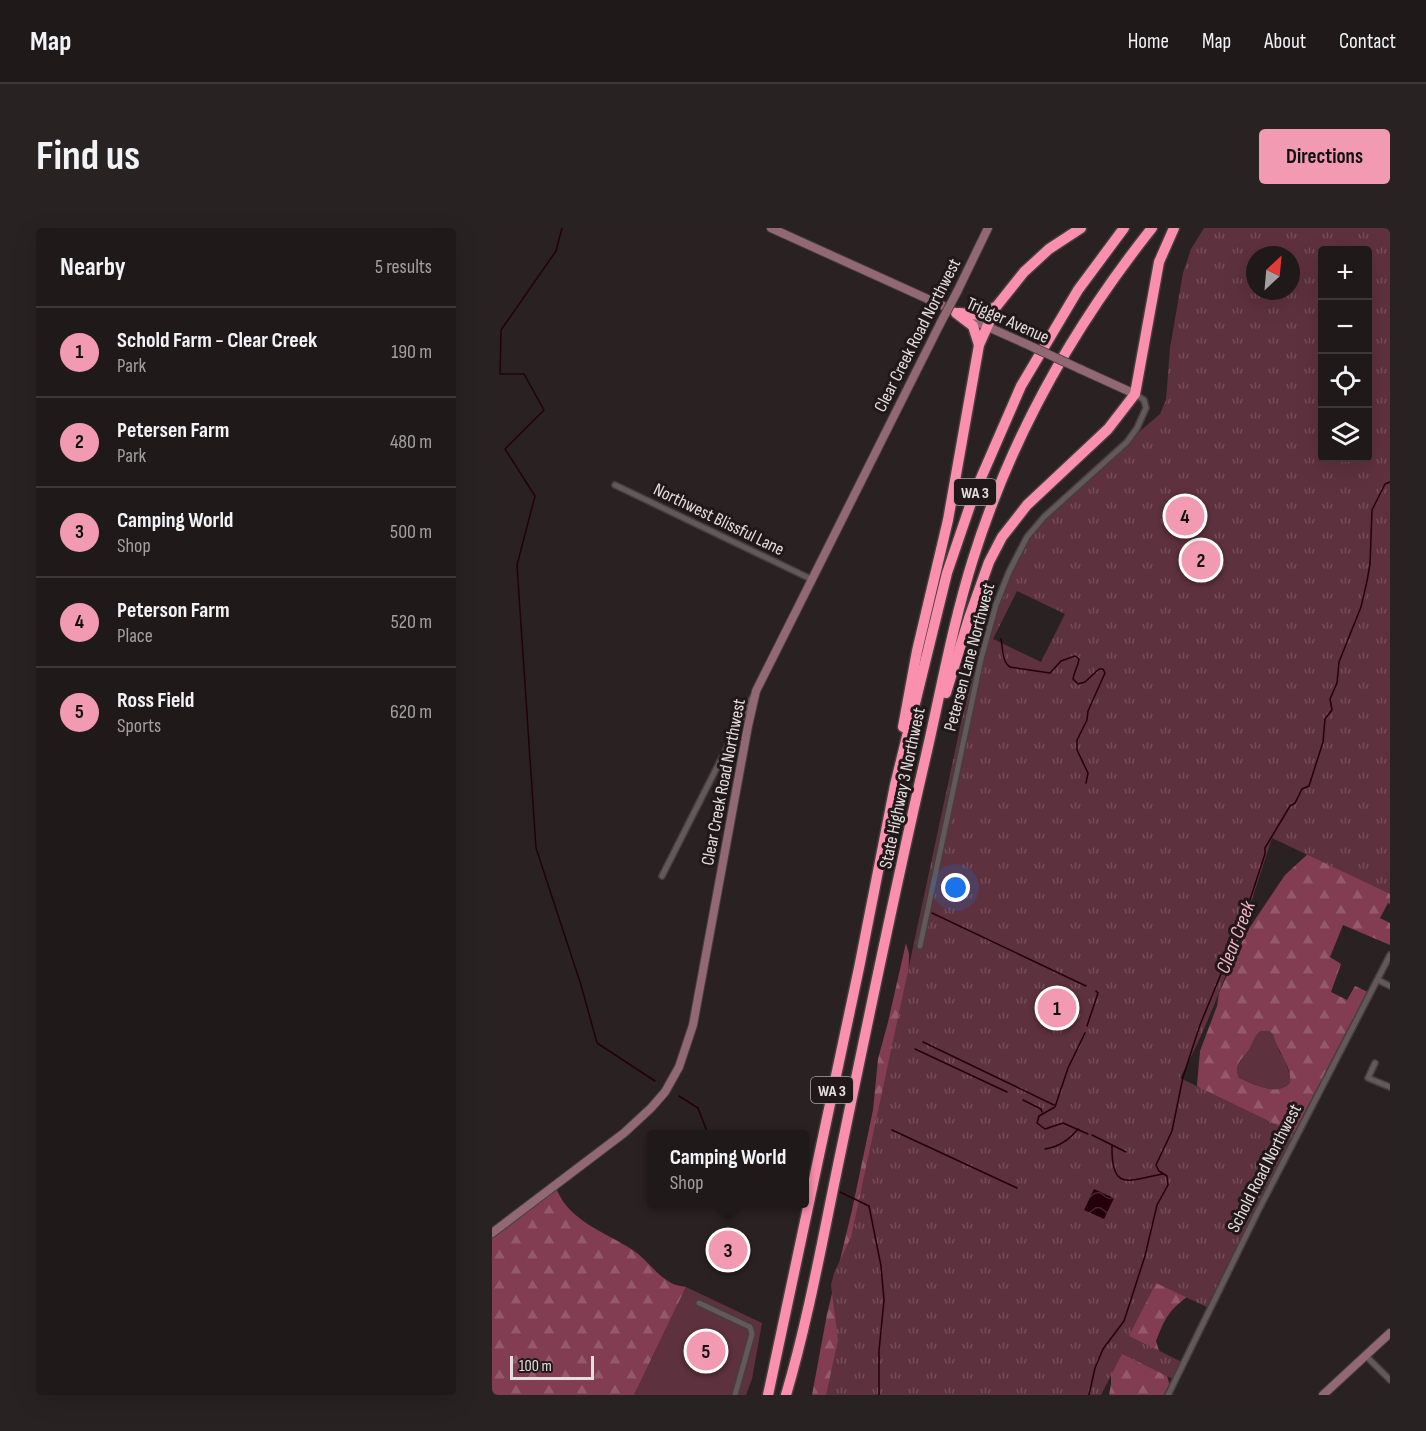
<!DOCTYPE html>
<meta charset="utf-8">
<style>
body{margin:0;font-family:"Sofia Sans Condensed",sans-serif;background:#282223;color:#f1f3f6}
.controls{position:absolute;right:18px;top:18px;display:grid;overflow:hidden;border-radius:6px;box-shadow:0 6px 24px #0002}
.controls button{width:54px;height:54px;display:grid;place-items:center;padding:0;border:0;border-bottom:2px solid #3d3839;background:#20191a;color:#f1f3f6;font:30px sans-serif}
.compass{position:absolute;left:754px;top:18px;width:54px;height:54px;border-radius:50%;background:#20191a;box-shadow:0 6px 24px #0002;rotate:26deg}
.scale{position:absolute;left:18px;bottom:15px;width:84px;box-sizing:border-box;padding-left:6px;border:3px solid #e5dee0;border-top:0;font-size:16px;line-height:21px;white-space:nowrap;color:#e5dee0;-webkit-text-stroke:4px #21181a;paint-order:stroke}
.you{position:absolute;left:464px;top:660px;width:21px;height:21px;margin:-15px;border:4px solid #fff;border-radius:50%;background:#1a73e8;box-shadow:0 0 0 9px #1a73e833}
.badge{display:grid;place-items:center;width:39px;height:39px;border-radius:50%;background:#f19ab1;color:#111;font-size:20px;font-weight:700}
.pin{position:absolute;translate:-50% -50%;border:3px solid #fff;box-shadow:0 2px 6px #0006}
.popup{position:absolute;left:155px;top:902px;width:162px;height:78px;box-sizing:border-box;display:grid;place-content:center;border-radius:6px;background:#20191a;filter:drop-shadow(0 2px 4px #0005);font-size:20px;white-space:nowrap;color:#a2a0a2}
.popup b{font-size:22px;color:#f1f3f6}
.popup::after{content:'';position:absolute;left:50%;top:100%;margin-left:-12px;border:12px solid transparent;border-top-color:#20191a}
.list{margin:0;padding:0;list-style:none}
h2{display:flex;justify-content:space-between;align-items:center;height:78px;margin:0;padding:0 24px;font-size:26px}
h2 small{font-size:20px;font-weight:400;color:#a2a0a2}
.list li{display:grid;grid-template-columns:39px 1fr auto;gap:18px;align-items:center;box-sizing:border-box;height:90px;padding:0 24px;border-top:2px solid #3d3839}
.list b{display:block;font-size:22px;white-space:nowrap}
.list p{margin:0;font-size:20px;white-space:nowrap;color:#a2a0a2}
.list em{font-size:20px;font-style:normal;color:#a2a0a2}
.icon{flex:none;width:33px;height:33px;fill:none;stroke:currentColor;stroke-width:2;stroke-linecap:round;stroke-linejoin:round}
.map{position:relative;flex:none;width:898px;height:1167px;overflow:hidden;border-radius:6px}
header{display:flex;align-items:center;gap:36px;box-sizing:border-box;height:84px;padding:0 30px;background:#20191a;border-bottom:2px solid #3d3839}
header strong{font-size:28px}
nav{display:flex;gap:33px;margin-inline-start:auto;font-size:21px}
.intro{display:flex;align-items:center;justify-content:space-between;box-sizing:border-box;height:144px;padding:0 36px}
h1{margin:0;font-size:42px}
.button{padding:15px 27px;border-radius:6px;background:#f19ab1;color:#111;font-size:21px;font-weight:700}
main{display:flex;gap:36px;padding:0 36px}
aside{flex:1;background:#20191a;border-radius:6px;box-shadow:0 6px 24px #0002}
.map>svg:first-child{display:block}
</style>
<header>
<strong>Map</strong>
<nav><a>Home</a><a>Map</a><a>About</a><a>Contact</a></nav>
</header>
<div class="intro"><h1>Find us</h1><a class="button">Directions</a></div>
<main>
<aside>
<h2>Nearby<small>5 results</small></h2>
<ul class="list">
<li><span class="badge">1</span><div><b>Schold Farm - Clear Creek</b><p>Park</p></div><em>190 m</em></li>
<li><span class="badge">2</span><div><b>Petersen Farm</b><p>Park</p></div><em>480 m</em></li>
<li><span class="badge">3</span><div><b>Camping World</b><p>Shop</p></div><em>500 m</em></li>
<li><span class="badge">4</span><div><b>Peterson Farm</b><p>Place</p></div><em>520 m</em></li>
<li><span class="badge">5</span><div><b>Ross Field</b><p>Sports</p></div><em>620 m</em></li>
</ul>
</aside>
<div class="map">
<svg width="898" height="1167" viewBox="0 0 898 1167">
<defs>
<pattern id="forest-firs" width="22" height="20" patternUnits="userSpaceOnUse" patternTransform="scale(1.5)"><rect width="22" height="20" fill="#823d52"/><path d="M5 1l3.5 6h-7zM16 11l3.5 6h-7z" fill="#94596b"/></pattern>
<pattern id="park-tufts" width="24" height="20" patternUnits="userSpaceOnUse" patternTransform="scale(1.5)"><rect width="24" height="20" fill="#5e313e"/><path d="M3 7l-1-3M5 7V3M7 7l1-3M15 17l-1-3M17 17v-4M19 17l1-3" fill="none" stroke="#754e5a"/></pattern>
<pattern id="water-waves" width="16" height="10" patternUnits="userSpaceOnUse" patternTransform="scale(1.5)"><rect width="16" height="10" fill="#24000a"/><path d="M0 5q4-4 8 0t8 0" fill="none" stroke="#44252d"/></pattern>
</defs>
<rect width="100%" height="100%" fill="#2a2123"/>
<g fill="#5e313e">
<path d="M 769,803 L 777,803 L 781,806 L 788,825 L 793,830 L 798,849 L 798,855 C 784,869 763,856 747,850 C 741,834 751,832 758,820 C 762,813 762,808 769,803 Z"/>
<path d="M 194,1059 L 270,1095 L 260,1151 L 254,1167 L 142,1167 Z"/>
</g>
<g fill="url(#forest-firs)" fill-rule="evenodd">
<path d="M 898,616 L 898,676 L 896,675 L 888,690 L 898,695 L 898,717 L 851,697 L 838,729 L 849,736 L 839,764 L 855,772 L 863,758 L 876,764 L 805,905 L 758,900 L 699,1066 C 677,1082 674,1088 664,1113 L 681,1167 L 617,1167 L 619,1156 L 619,1138 L 707,868 L 705,857 L 708,823 L 725,778 L 727,765 L 754,705 L 793,647 L 818,624 ZM 769,803 L 777,803 L 781,806 C 785,824 800,836 798,855 C 784,869 762,856 747,850 C 741,834 751,832 758,820 C 762,813 762,808 769,803 Z"/>
<path d="M 414,715 L 417,726 L 407,1167 L 320,1167 L 335,1086 L 360,982 L 381,882 L 386,831 L 396,794 Z"/>
<path d="M 63,957 C 74,992 113,1004 141,1022 C 154,1031 163,1045 176,1053 C 181,1057 189,1058 194,1059 L 142,1167 L 0,1167 L 0,1005 Z"/>
</g>
<path fill="url(#park-tufts)" fill-rule="evenodd" d="M 712,0 L 898,0 L 898,666 L 780,610 C 753,692 729,774 688,850 L 806,907 L 719,1081 L 664,1055 L 637,1108 L 692,1135 L 683,1152 L 630,1126 L 609,1167 L 334,1167 L 346,1112 L 339,1057 L 342,1045 L 359,1009 L 478,453 L 509,356 L 516,338 L 530,314 L 612,234 L 668,186 L 674,172 L 678,120 L 691,45 L 699,21 ZM 830,22 L 876,22 L 876,230 L 830,230 ZM 763,27 L 799,27 L 799,63 L 763,63 ZM 525,363 L 573,386 L 549,434 L 501,411 Z"/>
<path fill="url(#water-waves)" d="M 602,961 L 622,970 L 612,991 L 592,982 Z"/>
<g fill="none" stroke-linecap="round" stroke-linejoin="round">
<g stroke="#24000a" stroke-width="1.5">
<path d="M 70,0 L 64,23 L 9,102 L 8,146 L 32,146 L 52,182 L 13,221 L 43,268 L 25,337 L 44,620 L 89,757 L 105,815 L 163,853"/>
<path d="M 509,411 C 511,421 510,434 518,439 L 558,445 L 569,433 L 583,428 L 587,431 C 586,439 582,444 581,451 L 586,456 L 593,454 L 607,441 L 611,441 L 613,445 L 596,483 L 595,492 L 585,512 L 585,522 L 596,545 L 594,555"/>
<path d="M 440,685 L 594,758"/>
<path d="M 595,798 L 606,765 L 604,763"/>
<path d="M 593,805 L 576,840 L 563,879 L 547,888 L 545,895 L 553,901 L 571,895 L 596,906"/>
<path d="M 431,814 L 562,877"/>
<path d="M 423,821 L 515,864"/>
<path d="M 187,868 L 206,880 L 216,906"/>
<path d="M 531,872 L 549,881 L 550,884"/>
<path d="M 400,902 L 525,960"/>
<path d="M 223,906 L 226,906"/>
<path d="M 600,907 L 634,924"/>
<path d="M 620,917 C 619,965 637,952 671,946"/>
<path d="M 553,921 C 567,919 577,912 586,901"/>
<path d="M 312,946 L 316,947"/>
<path d="M 348,964 L 377,978 L 389,1038 L 392,1072 L 387,1123 L 387,1167"/>
<path d="M 597,1167 L 603,1140 L 611,1121 L 632,1093 L 653,1028 L 665,977 L 676,957 L 675,948 L 667,943 L 664,937 L 680,903 L 691,849 L 708,797 L 752,690 L 773,626 L 773,620 L 798,578 L 803,575 L 810,561 L 817,558 L 831,514 L 833,491 L 840,482 L 838,471 L 845,455 L 847,434 L 869,379 L 875,353 L 878,336 L 880,282 L 893,256 L 898,254"/>
</g>
<g stroke="#453e40" stroke-width="8">
<g id="minor">
<path d="M 123,257 L 319,351"/>
<path d="M 170,648 L 260,470"/>
<path d="M 428,718 L 489,431 L 504,377 L 517,344 L 535,309 L 552,289 L 635,214 L 645,200 L 654,180 L 652,172 L 643,166"/>
<path d="M 886,752 L 898,758"/>
<path d="M 883,835 L 876,850 L 898,859"/>
<path d="M 207,1075 L 258,1099 L 260,1106 L 243,1167"/>
<path d="M 874,1128 L 898,1152"/>
<path d="M 676,1167 L 766,983 L 898,727"/>
</g>
</g>
<g stroke="#453e40" stroke-width="10">
<g id="secondary">
<path d="M 279,0 L 460,82"/>
<path d="M 465,64 L 496,0"/>
<path d="M 476,90 L 532,115"/>
<path d="M 588,141 L 643,166"/>
<path d="M 0,1005 L 132,905 L 159,880 L 173,864 L 187,839 L 201,797 L 256,498 L 264,463 L 448,96"/>
<path d="M 831,1167 L 898,1105"/>
</g>
</g>
<g stroke="#453e40" stroke-width="13">
<g id="motorway">
<path d="M 464,85 L 481,98 L 487,117"/>
<path d="M 467,85 L 489,87 L 503,79"/>
<path d="M 454,465 L 477,390 L 497,334 L 510,309 L 535,277 L 616,201 L 643,166 L 667,34 L 682,0"/>
<path d="M 411,499 L 425,423 L 456,292 L 487,117 L 504,79 L 532,44 L 557,21 L 589,0"/>
<path d="M 276,1167 L 367,740 L 403,557 L 455,345 L 482,266 L 529,158 L 586,62 L 632,0"/>
<path d="M 294,1167 C 316,1092 330,1014 346,937 C 374,803 401,669 432,536 C 448,468 460,398 481,331 C 519,210 581,99 660,0"/>
</g>
</g>
<use href="#minor" stroke="#63585b" stroke-width="5"/>
<use href="#secondary" stroke="#916874" stroke-width="8"/>
<use href="#motorway" stroke="#fb8fae" stroke-width="10"/>
<g stroke="#453e40" stroke-width="10" stroke-linecap="butt">
<g id="secondary-bridge">
<path d="M 448,96 L 465,64"/>
<path d="M 532,115 L 588,141"/>
</g>
</g>
<use href="#secondary-bridge" stroke="#916874" stroke-width="8"/>
</g>
<g text-anchor="middle" stroke-width="6" stroke-linejoin="round" paint-order="stroke">
<g fill="#21181a" stroke="#aaa3a5" stroke-width="1.5">
<rect x="462" y="251" width="42" height="26" rx="4.5"/>
<rect x="319" y="849" width="42" height="26" rx="4.5"/>
</g>
<g font-size="16" font-weight="bold" fill="#e5dee0">
<text x="483" y="270">WA 3</text>
<text x="340" y="868">WA 3</text>
</g>
<g font-size="18" fill="#e5dee0" stroke="#21181a">
<text transform="translate(516 92) rotate(24)" y="6">Trigger Avenue</text>
<text transform="translate(425 107) rotate(-63)" y="6">Clear Creek Road Northwest</text>
<text transform="translate(227 291) rotate(26)" y="6">Northwest Blissful Lane</text>
<text transform="translate(477 429) rotate(-75)" y="6">Petersen Lane Northwest</text>
<text transform="translate(231 554) rotate(-79)" y="6">Clear Creek Road Northwest</text>
<text transform="translate(410 560) rotate(-78)" y="6">State Highway 3 Northwest</text>
<text transform="translate(772 940) rotate(-63)" y="6">Schold Road Northwest</text>
</g>
<g font-size="20" font-style="italic" fill="#f3b3c3" stroke="#21181a">
<text transform="translate(743 709) rotate(-69)" y="7">Clear Creek</text>
</g>
</g>
</svg>
<div class="controls">
<button>+</button>
<button>−</button>
<button><svg class="icon" aria-label="locate" viewBox="0 0 24 24"><circle cx="12" cy="12" r="6"/><path d="M12 2v4M12 18v4M2 12h4M18 12h4"/></svg></button>
<button><svg class="icon" aria-label="layers" viewBox="0 0 24 24"><path d="M12 4l9 5-9 5-9-5zM3 14l9 5 9-5"/></svg></button>
</div>
<svg class="compass" viewBox="-18 -18 36 36"><path d="M0-13l5 13h-10z" fill="#e53935"/><path d="M0 13l5-13h-10z" fill="#a2a0a2"/></svg>
<div class="scale">100 m</div>
<div class="you"></div>
<div class="pin badge" style="left:565px;top:780px">1</div>
<div class="pin badge" style="left:709px;top:332px">2</div>
<div class="pin badge" style="left:236px;top:1022px">3</div>
<div class="popup"><b>Camping World</b>Shop</div>
<div class="pin badge" style="left:693px;top:288px">4</div>
<div class="pin badge" style="left:214px;top:1123px">5</div>
</div>
</main>
